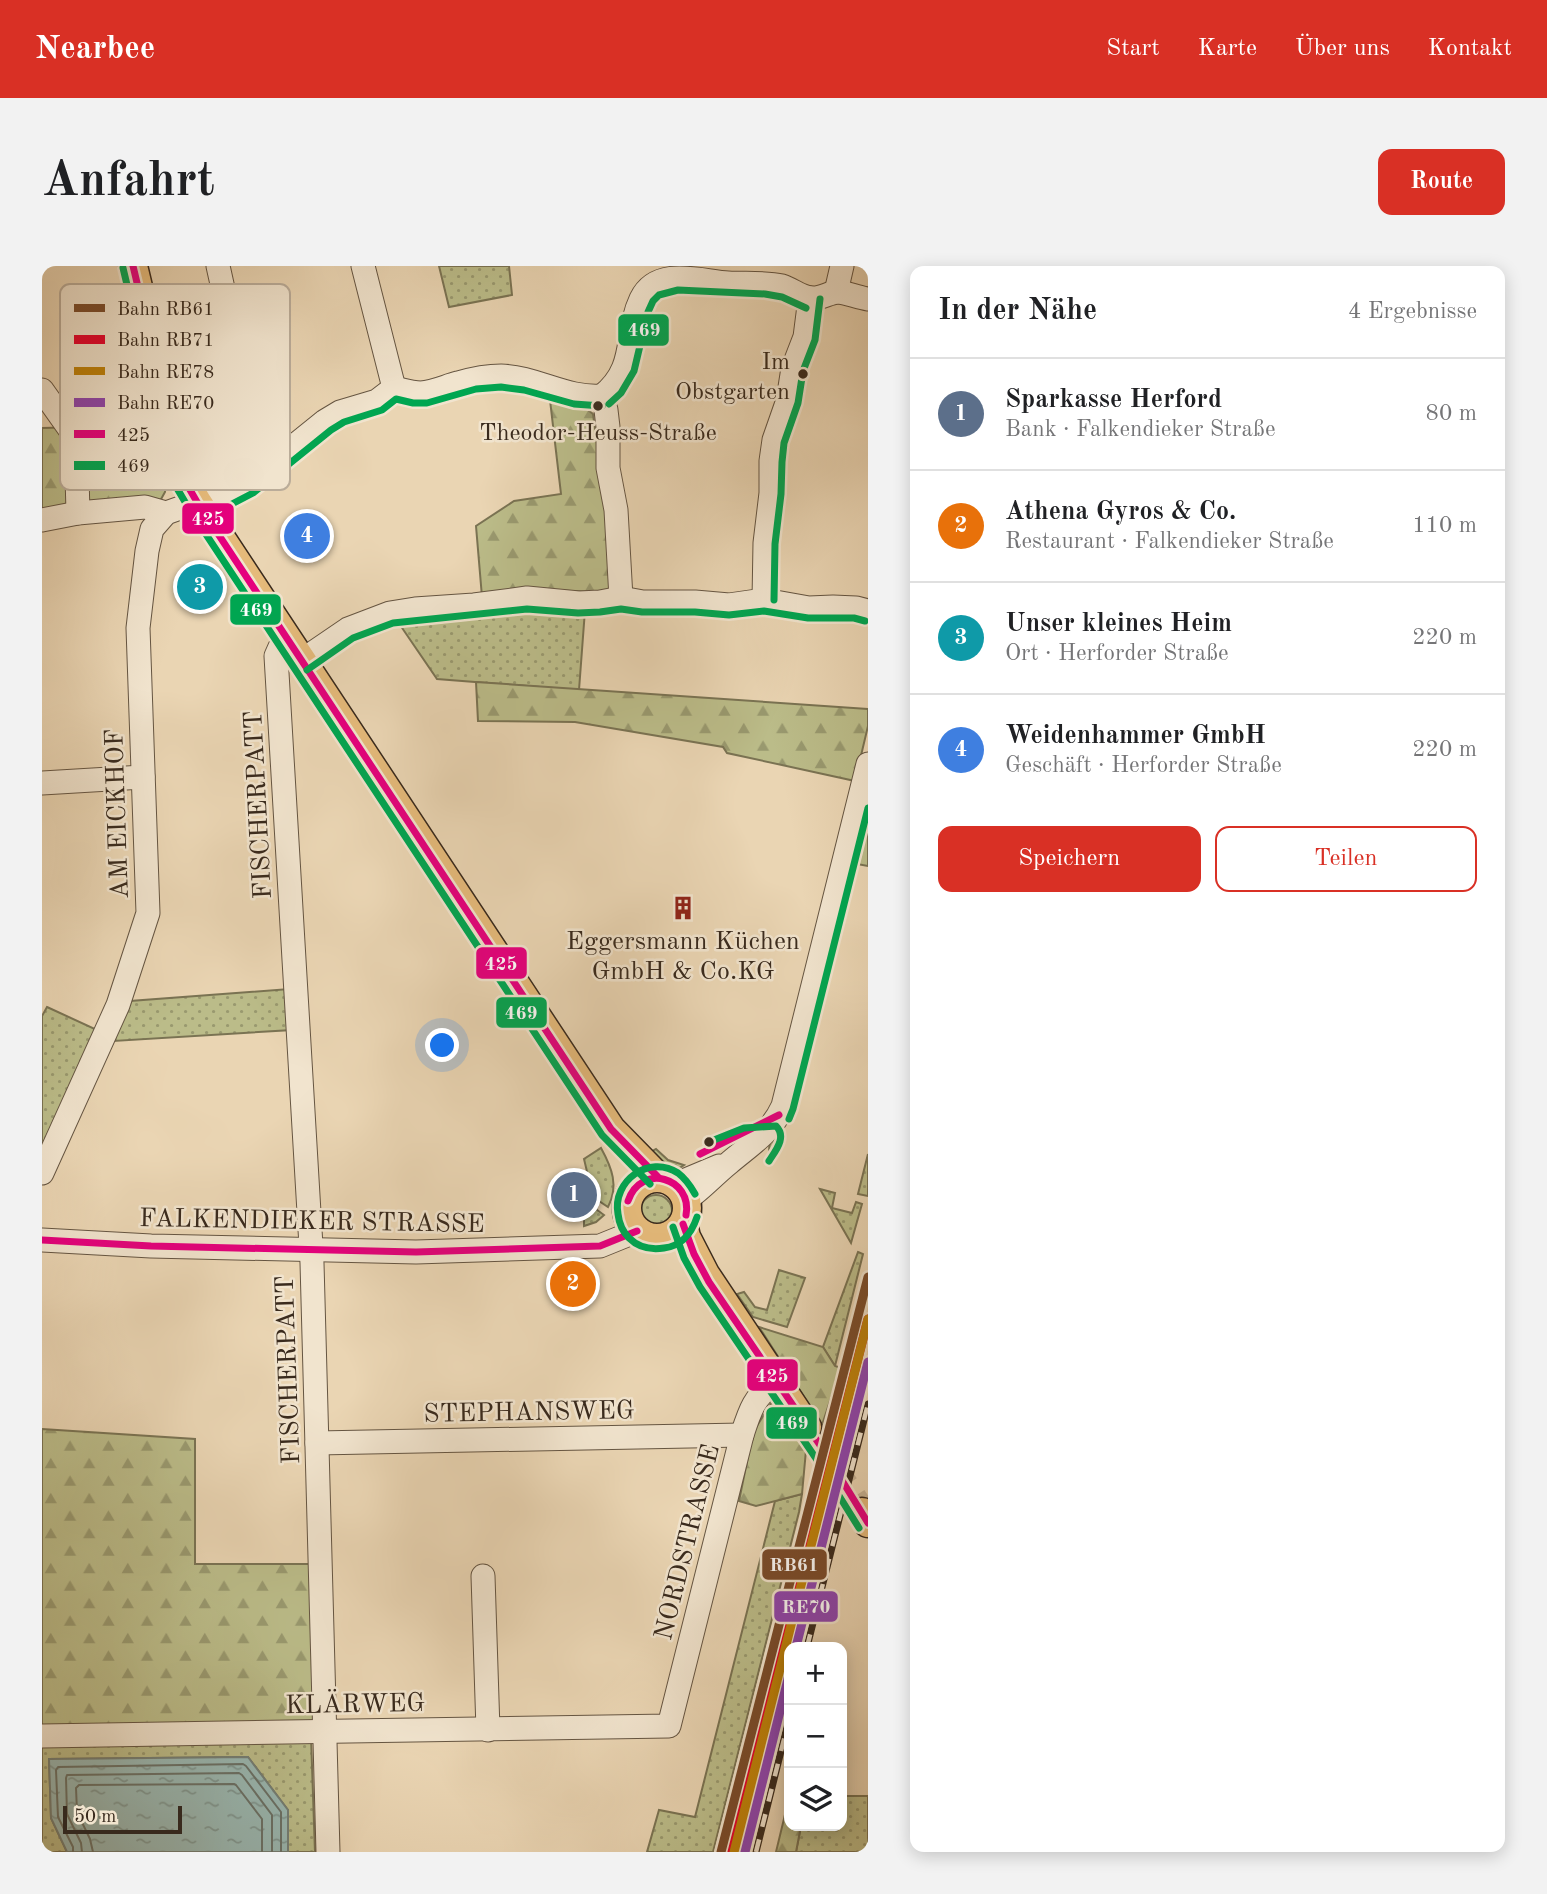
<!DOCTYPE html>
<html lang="de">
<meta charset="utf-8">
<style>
body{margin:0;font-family:"Old Standard TT",serif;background:#f2f2f2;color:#202124}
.controls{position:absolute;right:21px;bottom:21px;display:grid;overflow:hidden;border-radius:14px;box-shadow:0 4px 18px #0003}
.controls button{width:63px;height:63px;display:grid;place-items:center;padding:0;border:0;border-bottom:2px solid #e0e0e0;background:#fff;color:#202124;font:35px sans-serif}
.scale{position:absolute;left:21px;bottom:18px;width:119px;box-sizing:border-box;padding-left:7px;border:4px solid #392a1d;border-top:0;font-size:19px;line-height:24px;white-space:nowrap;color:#392a1d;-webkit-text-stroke:5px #f1e4ce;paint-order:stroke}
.you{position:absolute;left:401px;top:780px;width:24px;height:24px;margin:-18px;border:5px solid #fff;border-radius:50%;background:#1a73e8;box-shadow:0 0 0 10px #1a73e833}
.badge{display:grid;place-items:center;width:46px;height:46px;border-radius:50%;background:#d93025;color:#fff;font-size:23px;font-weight:700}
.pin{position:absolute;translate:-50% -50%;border:4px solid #fff;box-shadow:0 2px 7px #0006}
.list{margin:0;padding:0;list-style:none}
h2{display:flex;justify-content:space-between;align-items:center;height:91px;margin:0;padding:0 28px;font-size:30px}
h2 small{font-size:23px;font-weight:400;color:#757577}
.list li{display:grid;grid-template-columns:46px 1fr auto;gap:21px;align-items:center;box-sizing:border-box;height:112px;padding:0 28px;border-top:2px solid #e0e0e0}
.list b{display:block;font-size:26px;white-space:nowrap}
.list p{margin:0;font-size:23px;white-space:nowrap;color:#757577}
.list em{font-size:23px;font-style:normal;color:#757577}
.actions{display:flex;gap:14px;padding:21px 28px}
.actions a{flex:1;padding:16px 0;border:2px solid #d93025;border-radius:14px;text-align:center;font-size:24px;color:#d93025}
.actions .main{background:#d93025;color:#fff}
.icon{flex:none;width:38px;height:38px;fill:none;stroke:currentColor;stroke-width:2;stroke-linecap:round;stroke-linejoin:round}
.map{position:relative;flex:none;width:826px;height:1586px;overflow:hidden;border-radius:14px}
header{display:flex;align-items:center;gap:42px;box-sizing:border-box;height:98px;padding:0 35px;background:#d93025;color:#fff}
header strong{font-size:33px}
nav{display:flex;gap:38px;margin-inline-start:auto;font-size:24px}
.intro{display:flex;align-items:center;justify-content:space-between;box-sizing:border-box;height:168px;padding:0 42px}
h1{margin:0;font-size:49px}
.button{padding:18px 32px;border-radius:14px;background:#d93025;color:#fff;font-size:24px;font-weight:700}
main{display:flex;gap:42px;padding:0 42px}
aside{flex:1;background:#fff;border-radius:14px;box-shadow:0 4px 18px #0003}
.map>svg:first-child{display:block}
</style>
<header>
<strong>Nearbee</strong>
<nav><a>Start</a><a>Karte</a><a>Über uns</a><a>Kontakt</a></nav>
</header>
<div class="intro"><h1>Anfahrt</h1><a class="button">Route</a></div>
<main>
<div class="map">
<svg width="826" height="1586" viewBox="0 0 826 1586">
<defs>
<pattern id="green-dots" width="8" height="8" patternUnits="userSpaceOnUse" patternTransform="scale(1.75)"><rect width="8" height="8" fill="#bbbc89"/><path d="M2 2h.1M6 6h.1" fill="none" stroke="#99996f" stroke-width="1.8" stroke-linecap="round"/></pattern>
<pattern id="forest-firs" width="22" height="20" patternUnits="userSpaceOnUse" patternTransform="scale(1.75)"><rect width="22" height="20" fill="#bbbc89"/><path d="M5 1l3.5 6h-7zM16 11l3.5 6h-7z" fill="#99996f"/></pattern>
<pattern id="water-ripples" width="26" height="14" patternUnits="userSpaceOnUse" patternTransform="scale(1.75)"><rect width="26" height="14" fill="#99b8b3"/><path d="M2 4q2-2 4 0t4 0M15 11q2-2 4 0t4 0" fill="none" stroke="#7e9691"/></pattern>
</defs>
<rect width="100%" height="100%" fill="#ead5b3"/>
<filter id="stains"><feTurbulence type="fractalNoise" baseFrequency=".00286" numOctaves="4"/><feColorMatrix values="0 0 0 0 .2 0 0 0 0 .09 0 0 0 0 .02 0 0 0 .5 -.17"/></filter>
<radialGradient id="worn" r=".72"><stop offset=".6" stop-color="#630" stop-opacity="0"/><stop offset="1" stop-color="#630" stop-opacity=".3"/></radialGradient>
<g fill="url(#green-dots)" stroke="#7a7353" stroke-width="2">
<path d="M 397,0 L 467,0 L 470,29 L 407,41 Z"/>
<path d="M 543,344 L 537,424 L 395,413 L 356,356 L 381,350 Z"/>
<path d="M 247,723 L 250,764 L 72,775 L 88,735 Z"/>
<path d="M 5,741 L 55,764 L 0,880 L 0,750 Z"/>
<path d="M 739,865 C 745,874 740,888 730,891 C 723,882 730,869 739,865 Z"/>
<path d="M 559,882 C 570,902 577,920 566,941 L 551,931 L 542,893 Z"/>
<path d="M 614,883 L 626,894 L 642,899 L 633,905 L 626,902 L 605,888 Z"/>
<path d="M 826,888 L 826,930 L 816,928 Z"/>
<path d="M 778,923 L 793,927 L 790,942 L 810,947 L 814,936 L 820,938 L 809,977 Z"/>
<circle cx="614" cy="945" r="16"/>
<path d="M 551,941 L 562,949 L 554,956 L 542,960 L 542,943 Z"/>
<path d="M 816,986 L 821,988 L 793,1100 L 781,1081 Z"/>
<path d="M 737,1004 L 763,1012 L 745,1061 L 711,1051 L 695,1028 L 702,1026 L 713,1041 L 725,1044 Z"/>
<path d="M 760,1228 L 757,1246 L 671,1586 L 605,1586 L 617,1544 L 653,1551 L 733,1235 Z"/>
<path d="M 269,1471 L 273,1586 L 246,1586 L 246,1544 L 206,1491 L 7,1493 L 9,1552 L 25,1586 L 0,1586 L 0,1475 Z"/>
<path d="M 800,1530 L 826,1530 L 826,1586 L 754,1586 L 759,1560 L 800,1560 Z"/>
</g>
<g fill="url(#forest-firs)" stroke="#7a7353" stroke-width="2">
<path d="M 61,91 L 92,91 L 108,168 L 124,215 L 123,226 L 118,235 L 0,249 L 0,162 L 41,161 L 63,138 Z"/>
<path d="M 508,134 L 546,144 L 551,148 L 575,327 L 483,323 L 440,331 L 434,260 L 472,235 L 519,228 Z"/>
<path d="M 434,416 L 826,443 L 826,460 L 813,515 L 685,487 L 681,481 L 533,456 L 436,455 Z"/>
<path d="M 826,550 L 826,600 L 815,598 Z"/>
<path d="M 717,1061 L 781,1081 L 793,1100 L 799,1102 L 780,1159 Z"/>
<path d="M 730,1136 L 764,1184 L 760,1228 L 714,1240 L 697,1235 L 711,1166 Z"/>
<path d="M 0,1163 L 153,1173 L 153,1298 L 272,1298 L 272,1456 L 0,1460 Z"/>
<path d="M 747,1532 L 747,1560 L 759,1560 L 754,1586 L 734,1586 Z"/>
</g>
<path fill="url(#water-ripples)" stroke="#737f77" stroke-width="2" d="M 206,1491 L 246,1544 L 246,1586 L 25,1586 L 9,1552 L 7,1493 Z"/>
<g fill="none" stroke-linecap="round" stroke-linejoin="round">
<g stroke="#697168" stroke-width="2">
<path d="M 31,1586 L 31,1581 L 16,1551 L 14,1504 L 16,1501 L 201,1498 L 204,1500 L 239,1546 L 239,1586"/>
<path d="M 40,1586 L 39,1577 L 25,1548 L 24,1512 L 25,1509 L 197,1507 L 200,1509 L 230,1549 L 230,1586"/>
<path d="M 51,1586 L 48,1573 L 35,1546 L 34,1522 L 37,1519 L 192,1518 L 194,1519 L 220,1553 L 220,1586"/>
</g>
<path stroke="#c7b395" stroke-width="28" stroke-dasharray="28 14" stroke-linecap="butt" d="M 765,1161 L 820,1246"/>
<g stroke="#655542" stroke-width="25">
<g id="minor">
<path d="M 176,0 L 182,27"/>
<path d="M 321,0 L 352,122"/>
<path d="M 794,26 L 800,0"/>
<path d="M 0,124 L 34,172 L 36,247"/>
<path d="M 560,130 C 596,101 582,69 599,33 C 615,0 658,15 686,17 C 704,18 723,16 740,20 C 750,23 758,31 769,32 C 779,33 786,27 795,26 C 803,26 817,32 826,33"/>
<path d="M 560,130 L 564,144 L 566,161 L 566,202 L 574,244 L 579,332"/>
<path d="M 0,254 L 36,247 L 103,241 L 124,247"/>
<path d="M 722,334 L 723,277 L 729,227 L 729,195 L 732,174 L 746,134 L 751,102 L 763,71 L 768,32"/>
<path d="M 246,375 L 238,381 L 234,390 L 270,997 L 286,1586"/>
<path d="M 259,395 L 306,363 L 348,347 L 373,343 L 432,339 L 485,332 L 537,337 L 558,336 L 579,332 L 601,336 L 653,336 L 687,339 L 722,334 L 767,342 L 791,341 L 814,342 L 826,345"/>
<path d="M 0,517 L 101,511"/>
<path d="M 0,907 L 76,739 L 106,647 L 96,362 L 105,285 L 110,263 L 124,247 L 155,236 L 185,229 L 205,218 L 283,155 L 298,146 L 335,135 L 352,122 C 361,124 370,127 379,127 C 392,126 404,120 416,117 C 430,113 444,110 459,110 C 494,111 525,133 560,130"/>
<path d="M 634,918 L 677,900"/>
<path d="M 644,934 C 660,923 672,909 687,897 C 708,879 729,867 741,840 L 826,498"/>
<path d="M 0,974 L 109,980 L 374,986 L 558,980 L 595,965"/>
<path d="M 275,1177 L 700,1169"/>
<path d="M 441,1310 L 446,1464"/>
<path d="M 0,1470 L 627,1460 L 700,1169 C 708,1144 712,1131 734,1115"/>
</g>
</g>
<g stroke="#392a1d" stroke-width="31">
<g id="major">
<path d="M 91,0 L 106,63 L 124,166 L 136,203 L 155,236 L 569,863 L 616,911"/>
<circle cx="615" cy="942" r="30"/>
<path d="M 641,958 L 644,971 L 663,1008 L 765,1161"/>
<path d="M 820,1246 L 826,1257"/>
</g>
</g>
<use href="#minor" stroke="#f1e4ce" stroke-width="23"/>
<use href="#major" stroke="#e5ba7a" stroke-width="28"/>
<g stroke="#392a1d" stroke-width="7">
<g id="rail">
<path d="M 765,1381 L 826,1138"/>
<path d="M 714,1586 L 747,1453"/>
</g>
</g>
<use href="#rail" stroke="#f1e4ce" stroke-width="4.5" stroke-dasharray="13" stroke-linecap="butt"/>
<g stroke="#f1e4ce" stroke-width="12">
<g id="bus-1">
<path d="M 91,0 L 106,63 L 124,166 L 136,203 L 155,236 L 569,863 L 616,911"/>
<path d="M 658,888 L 737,849"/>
<path d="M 586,935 C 599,896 651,912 644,949"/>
<path d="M 641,958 L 652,988 L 667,1016 L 782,1185 L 826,1257"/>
<path d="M 0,974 L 109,980 L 374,986 L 558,980 L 595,965"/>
</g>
</g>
<g stroke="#f1e4ce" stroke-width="12">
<g id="bus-2">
<path d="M 81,2 L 96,65 L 114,169 L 126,207 L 146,241 L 560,869 L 608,918"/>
<path d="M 567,138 L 579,127 L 592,105 L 606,46 L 611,35 L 617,29 L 636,24 L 723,28 L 740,31 L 764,42"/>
<path d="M 157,246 L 188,239 L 211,227 L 289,164 L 302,156 L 340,144 L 354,133 L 371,137 L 385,137 L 434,123 L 459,121 L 482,124 L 532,138 L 560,140"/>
<path d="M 732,334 L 733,278 L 739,228 L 740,196 L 742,177 L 756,137 L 761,105 L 773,74 L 778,33"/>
<path d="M 265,404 L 311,372 L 351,357 L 485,343 L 536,347 L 558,346 L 579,343 L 600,346 L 653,346 L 687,349 L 722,345 L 766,352 L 812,352 L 823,355"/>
<path d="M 747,853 L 751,843 L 826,542"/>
<path d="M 667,876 L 702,862 L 734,860 C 745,871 734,884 727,895"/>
<path d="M 653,928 C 648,919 644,913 636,907 C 607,888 570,915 576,948 C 577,957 580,965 587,972 C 596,981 609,984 622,982 C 640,980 650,966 655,951"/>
<path d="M 631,961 L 642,992 L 658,1021 L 773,1191 L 817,1262"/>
</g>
</g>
<use href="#bus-1" stroke="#e5007d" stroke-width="7"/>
<use href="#bus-2" stroke="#00a651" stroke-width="7"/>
<g stroke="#f1e4ce" stroke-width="14">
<path id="rail-1" d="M 679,1586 L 826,1011"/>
</g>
<g stroke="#f1e4ce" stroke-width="14">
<path id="rail-2" d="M 690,1586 L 826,1053"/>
</g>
<g stroke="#f1e4ce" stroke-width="14">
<path id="rail-3" d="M 692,1586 L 826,1053"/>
</g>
<g stroke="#f1e4ce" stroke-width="14">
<g id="rail-4">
<path d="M 754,1381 L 826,1096"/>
<path d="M 703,1586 L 747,1409"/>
</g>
</g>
<use href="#rail-1" stroke="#7a4b2a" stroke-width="9"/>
<use href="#rail-2" stroke="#e4002b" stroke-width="9"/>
<use href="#rail-3" stroke="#be8109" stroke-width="9"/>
<use href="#rail-4" stroke="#8e44ad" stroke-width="9"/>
</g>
<defs>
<g id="building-bare" transform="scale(1.89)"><path d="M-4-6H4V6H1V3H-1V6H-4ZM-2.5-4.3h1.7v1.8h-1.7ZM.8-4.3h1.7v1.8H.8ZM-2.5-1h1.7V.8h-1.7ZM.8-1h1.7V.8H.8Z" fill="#8f2418" stroke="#f1e4ce" stroke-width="2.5" paint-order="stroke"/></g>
</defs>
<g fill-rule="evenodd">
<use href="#building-bare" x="641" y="642"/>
</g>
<g fill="#392a1d" stroke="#f1e4ce" stroke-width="2.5">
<circle cx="761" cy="108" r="6"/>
<circle cx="556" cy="140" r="6"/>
<circle cx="667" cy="876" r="6"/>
</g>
<g text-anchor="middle" stroke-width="5" stroke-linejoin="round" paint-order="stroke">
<g font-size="24" fill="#392a1d" stroke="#f1e4ce" text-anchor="end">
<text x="748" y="103">Im<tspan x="748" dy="30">Obstgarten</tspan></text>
<text x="556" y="174" text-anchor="middle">Theodor-Heuss-Straße</text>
</g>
<g font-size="26" fill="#392a1d" stroke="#f1e4ce">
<text transform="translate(215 539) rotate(-93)" y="9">FISCHERPATT</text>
<text transform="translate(74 548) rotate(-92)" y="9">AM EICKHOF</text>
<text transform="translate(270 954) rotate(1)" y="9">FALKENDIEKER STRASSE</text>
<text transform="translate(245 1104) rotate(-92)" y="9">FISCHERPATT</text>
<text transform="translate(487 1145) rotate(-1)" y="9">STEPHANSWEG</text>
<text transform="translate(644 1276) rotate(-76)" y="9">NORDSTRASSE</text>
<text transform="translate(313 1437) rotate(-1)" y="9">KLÄRWEG</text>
</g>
<g font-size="26" fill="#392a1d" stroke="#f1e4ce">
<text x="641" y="683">Eggersmann Küchen<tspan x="641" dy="30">GmbH &amp; Co.KG</tspan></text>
</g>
</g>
<rect x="18" y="18" width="230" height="206" rx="10" fill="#f1e4ce" stroke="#baac99" stroke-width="2"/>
<rect x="32" y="38" width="31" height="8" fill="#7a4b2a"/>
<rect x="32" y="69" width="31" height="9" fill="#e4002b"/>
<rect x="32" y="101" width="31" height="8" fill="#be8109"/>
<rect x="32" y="132" width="31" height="9" fill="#8e44ad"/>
<rect x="32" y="164" width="31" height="8" fill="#e5007d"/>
<rect x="32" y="195" width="31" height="9" fill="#00a651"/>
<g font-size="19" fill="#392a1d">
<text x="75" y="49">Bahn RB61</text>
<text x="75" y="80">Bahn RB71</text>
<text x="75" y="112">Bahn RE78</text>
<text x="75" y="143">Bahn RE70</text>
<text x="75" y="175">425</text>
<text x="75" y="206">469</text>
</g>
<g stroke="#f1e4ce" stroke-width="2.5">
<rect x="575" y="47" width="53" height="34" rx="7" fill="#00a651"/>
<rect x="139" y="236" width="54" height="33" rx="7" fill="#e5007d"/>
<rect x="187" y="327" width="53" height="33" rx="7" fill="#00a651"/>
<rect x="433" y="680" width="53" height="34" rx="7" fill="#e5007d"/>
<rect x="453" y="730" width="53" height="33" rx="7" fill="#00a651"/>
<rect x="704" y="1092" width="53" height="34" rx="7" fill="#e5007d"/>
<rect x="723" y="1140" width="53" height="34" rx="7" fill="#00a651"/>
<rect x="719" y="1282" width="67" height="33" rx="7" fill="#7a4b2a"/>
<rect x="731" y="1324" width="66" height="33" rx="7" fill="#8e44ad"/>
</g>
<g font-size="19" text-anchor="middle" font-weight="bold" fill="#fff">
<text x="602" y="70">469</text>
<text x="166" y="259">425</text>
<text x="214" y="350">469</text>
<text x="459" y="704">425</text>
<text x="479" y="753">469</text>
<text x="730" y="1116">425</text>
<text x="750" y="1163">469</text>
<text x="752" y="1305">RB61</text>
<text x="764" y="1347">RE70</text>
</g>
<rect width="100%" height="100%" filter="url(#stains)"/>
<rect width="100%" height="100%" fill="url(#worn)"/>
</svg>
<div class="controls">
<button>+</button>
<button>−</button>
<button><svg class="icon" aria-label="layers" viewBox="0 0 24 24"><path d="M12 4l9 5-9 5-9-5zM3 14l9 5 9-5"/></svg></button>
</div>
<div class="scale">50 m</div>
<div class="you"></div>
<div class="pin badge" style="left:532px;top:929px;background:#5c6f8a">1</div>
<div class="pin badge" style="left:531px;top:1018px;background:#e8710a">2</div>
<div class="pin badge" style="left:158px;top:321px;background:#0f9aa8">3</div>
<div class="pin badge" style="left:265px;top:270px;background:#3f7fe0">4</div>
</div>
<aside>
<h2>In der Nähe<small>4 Ergebnisse</small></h2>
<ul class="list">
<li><span class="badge" style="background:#5c6f8a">1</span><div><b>Sparkasse Herford</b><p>Bank · Falkendieker Straße</p></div><em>80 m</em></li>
<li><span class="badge" style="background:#e8710a">2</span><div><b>Athena Gyros &amp; Co.</b><p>Restaurant · Falkendieker Straße</p></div><em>110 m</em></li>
<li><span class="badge" style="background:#0f9aa8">3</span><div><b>Unser kleines Heim</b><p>Ort · Herforder Straße</p></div><em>220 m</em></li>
<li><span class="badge" style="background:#3f7fe0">4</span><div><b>Weidenhammer GmbH</b><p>Geschäft · Herforder Straße</p></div><em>220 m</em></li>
</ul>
<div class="actions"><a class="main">Speichern</a><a>Teilen</a></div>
</aside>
</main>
